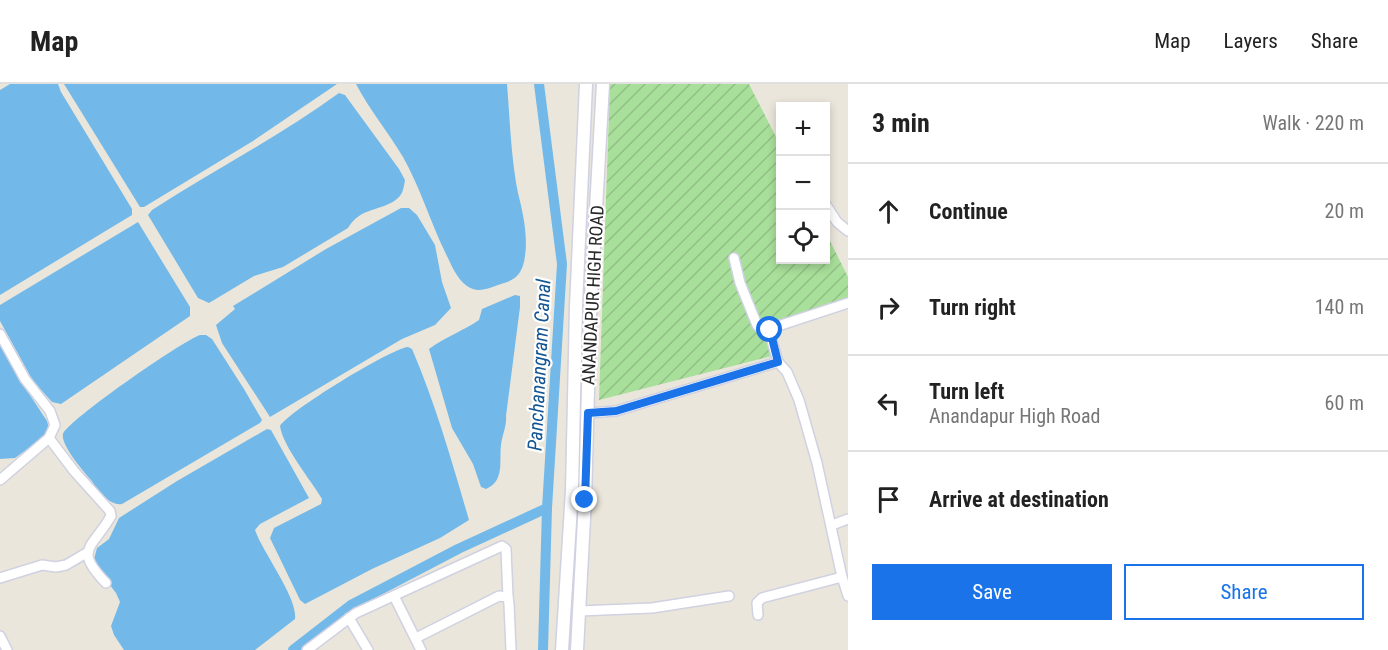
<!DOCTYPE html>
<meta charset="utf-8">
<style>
body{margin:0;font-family:"Roboto Condensed",sans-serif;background:#f2f2f2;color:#222}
.controls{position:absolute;right:18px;top:18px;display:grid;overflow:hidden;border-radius:0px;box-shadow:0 3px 9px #0003}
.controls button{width:54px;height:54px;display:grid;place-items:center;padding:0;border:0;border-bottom:2px solid #e0e0e0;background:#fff;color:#222;font:30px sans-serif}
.stop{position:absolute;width:18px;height:18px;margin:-14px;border:4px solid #1a73e8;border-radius:50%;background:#fff}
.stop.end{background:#1a73e8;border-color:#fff;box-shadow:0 2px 6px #0008}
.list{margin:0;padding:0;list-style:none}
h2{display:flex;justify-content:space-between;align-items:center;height:78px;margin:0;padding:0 24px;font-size:26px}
h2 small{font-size:20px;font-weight:400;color:#767676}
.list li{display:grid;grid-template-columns:39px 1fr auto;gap:18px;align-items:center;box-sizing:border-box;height:96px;padding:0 24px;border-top:2px solid #e0e0e0}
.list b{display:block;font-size:22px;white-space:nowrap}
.list p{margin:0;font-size:20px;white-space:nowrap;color:#767676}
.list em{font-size:20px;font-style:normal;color:#767676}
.actions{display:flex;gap:12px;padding:18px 24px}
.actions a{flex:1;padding:14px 0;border:2px solid #1a73e8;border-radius:0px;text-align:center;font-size:21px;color:#1a73e8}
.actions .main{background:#1a73e8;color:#fff}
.icon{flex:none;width:33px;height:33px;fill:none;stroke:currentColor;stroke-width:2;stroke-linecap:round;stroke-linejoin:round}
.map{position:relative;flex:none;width:848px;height:566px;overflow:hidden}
header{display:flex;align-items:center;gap:36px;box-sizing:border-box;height:84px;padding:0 30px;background:#fff;border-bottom:2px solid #e0e0e0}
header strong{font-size:28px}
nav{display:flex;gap:33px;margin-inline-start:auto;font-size:21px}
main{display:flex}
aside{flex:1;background:#fff}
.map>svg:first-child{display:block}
</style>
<header>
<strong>Map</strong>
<nav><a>Map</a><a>Layers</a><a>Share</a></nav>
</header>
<main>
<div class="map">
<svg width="848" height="566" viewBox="0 0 848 566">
<defs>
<pattern id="garden-furrows" width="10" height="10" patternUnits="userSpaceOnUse" patternTransform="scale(1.5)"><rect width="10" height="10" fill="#a8df9a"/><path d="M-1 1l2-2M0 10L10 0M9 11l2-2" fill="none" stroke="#91bf85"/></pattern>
</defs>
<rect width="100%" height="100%" fill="#ebe6db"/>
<path fill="url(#garden-furrows)" d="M 610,0 L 749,0 L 780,61 L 780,176 L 826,176 L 826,149 L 848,193 L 848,217 L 773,243 L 780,270 L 599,316 Z"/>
<g fill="#72b9e9">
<path d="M 10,0 L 58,0 L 61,8 L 132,125 L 132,131 L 0,211 L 0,6 Z"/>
<path d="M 64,0 L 337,0 L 253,57 L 144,123 L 140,123 Z"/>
<path d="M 356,0 L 507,0 C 510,36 511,74 518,109 C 523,129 528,151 525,172 C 523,188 517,196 501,200 C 489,204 478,210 467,202 C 456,194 451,180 445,168 C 430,137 420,103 403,73 C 388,48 369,25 356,0 Z"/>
<path d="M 339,9 L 345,11 L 399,85 L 405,96 C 404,102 403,110 398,114 C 382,128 361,122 348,144 L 283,183 L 254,192 L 209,219 L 198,214 L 148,131 L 152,126 C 214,86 280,52 339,9 Z"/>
<path d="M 401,124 L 409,124 L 417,131 L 435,161 L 442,198 L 451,224 L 435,241 L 402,255 L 270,333 L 222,259 L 216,241 L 235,225 L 233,222 L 326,165 Z"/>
<path d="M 138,138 L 190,223 L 190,232 L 61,320 L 52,318 L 33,297 L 0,237 L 0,221 Z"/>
<path d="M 515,211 L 520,212 L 520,223 L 506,332 C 507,342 502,351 501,361 C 499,377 505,397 486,405 L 481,403 L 473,380 L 452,344 L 429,265 C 445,253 463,247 479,236 L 482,225 Z"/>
<path d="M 200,251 L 206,251 L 212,255 L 244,305 L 262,336 L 260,339 L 122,420 C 109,422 98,406 91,396 C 84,388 60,360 63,350 C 67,337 182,257 200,251 Z"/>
<path d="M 0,259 L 24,302 L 47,337 L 49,344 L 45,352 L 15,374 L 0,375 Z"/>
<path d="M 408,263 L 412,265 C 436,321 452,378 469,436 L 440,454 L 372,485 L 305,520 L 300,516 L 270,454 L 274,444 L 321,420 L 322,415 C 311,396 283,363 280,342 C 289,327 390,265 408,263 Z"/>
<path d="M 267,345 L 271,346 L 309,414 L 260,440 L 255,446 C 263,469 298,514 295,535 L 255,566 L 124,566 L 114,551 L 111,542 L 120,518 L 116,509 L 97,484 L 94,475 L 97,464 L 109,455 L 119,434 L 177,397 Z"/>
</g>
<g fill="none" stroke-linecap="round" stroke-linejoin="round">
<g stroke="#72b9e9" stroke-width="10">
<path d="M 539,0 L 562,180 L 547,424 L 543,566"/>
<path d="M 293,566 L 351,521 L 458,465 L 547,424"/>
</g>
<g stroke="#d0d1e1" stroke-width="12">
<g id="street">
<path d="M 826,121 L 837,138 L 848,147"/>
<path d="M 734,174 L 740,199 L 757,241 L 762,246 L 770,250"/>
<path d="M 0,250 L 25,295 L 50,327 L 55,341 L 49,354 L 0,396"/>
<path d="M 778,278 L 770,250 L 772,244 L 848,219"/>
<path d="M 588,329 L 616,327 L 778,278 L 787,288 L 799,316 L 817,379 L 842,493 L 848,512"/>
<path d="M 49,354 L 74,387 L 110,427 L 111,432 C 92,465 73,465 106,499"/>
<path d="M 832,441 L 848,435"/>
<path d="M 0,494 L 42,481 L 56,483 L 66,481 L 88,468"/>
<path d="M 394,512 L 421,566"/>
<path d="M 579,527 L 652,524 L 729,512"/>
<path d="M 758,531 L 757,519 L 762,514 L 842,493"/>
<path d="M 349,534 L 368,566"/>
<path d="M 0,552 L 7,566"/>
<path d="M 416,554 L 499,512 L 508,513 L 509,520 L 511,566"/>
<path d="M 307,566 L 356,529 L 502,462 L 506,465 L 508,513"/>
</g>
</g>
<g stroke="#d0d1e1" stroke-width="15">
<g id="secondary">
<path d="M 562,566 L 572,406 L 576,223 L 586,0"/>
<path d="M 577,566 L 585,416 L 590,232 L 603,0"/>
</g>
</g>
<use href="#street" stroke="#fff" stroke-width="9"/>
<use href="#secondary" stroke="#fff" stroke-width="12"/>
</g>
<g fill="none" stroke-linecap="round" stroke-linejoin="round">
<path stroke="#1a73e8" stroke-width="8" d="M 585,416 L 588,329 L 616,327 L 778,278 L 770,246"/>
</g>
<g text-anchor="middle" stroke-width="4.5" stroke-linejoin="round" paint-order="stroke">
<g font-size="18" fill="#292929" stroke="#fff">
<text transform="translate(593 211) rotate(-87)" y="6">ANANDAPUR HIGH ROAD</text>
</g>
<g font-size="20" font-style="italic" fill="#135593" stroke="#fff">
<text transform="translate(539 281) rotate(-87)" y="7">Panchanangram Canal</text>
</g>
</g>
</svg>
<div class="controls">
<button>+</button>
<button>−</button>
<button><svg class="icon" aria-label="locate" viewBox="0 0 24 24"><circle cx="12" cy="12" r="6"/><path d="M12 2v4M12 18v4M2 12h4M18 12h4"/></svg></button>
</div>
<div class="stop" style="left:770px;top:246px"></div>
<div class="stop end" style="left:585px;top:416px"></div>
</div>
<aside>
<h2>3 min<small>Walk · 220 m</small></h2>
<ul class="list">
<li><svg class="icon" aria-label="ahead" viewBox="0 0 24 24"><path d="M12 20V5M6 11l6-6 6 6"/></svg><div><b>Continue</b></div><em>20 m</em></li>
<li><svg class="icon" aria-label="right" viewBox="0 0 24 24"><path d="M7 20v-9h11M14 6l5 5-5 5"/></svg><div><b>Turn right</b></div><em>140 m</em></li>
<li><svg class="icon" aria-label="left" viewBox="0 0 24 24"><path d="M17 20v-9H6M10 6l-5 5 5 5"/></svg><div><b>Turn left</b><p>Anandapur High Road</p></div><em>60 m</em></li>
<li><svg class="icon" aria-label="arrive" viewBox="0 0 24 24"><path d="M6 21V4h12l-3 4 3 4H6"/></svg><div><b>Arrive at destination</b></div></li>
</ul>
<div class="actions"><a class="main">Save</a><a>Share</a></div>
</aside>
</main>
